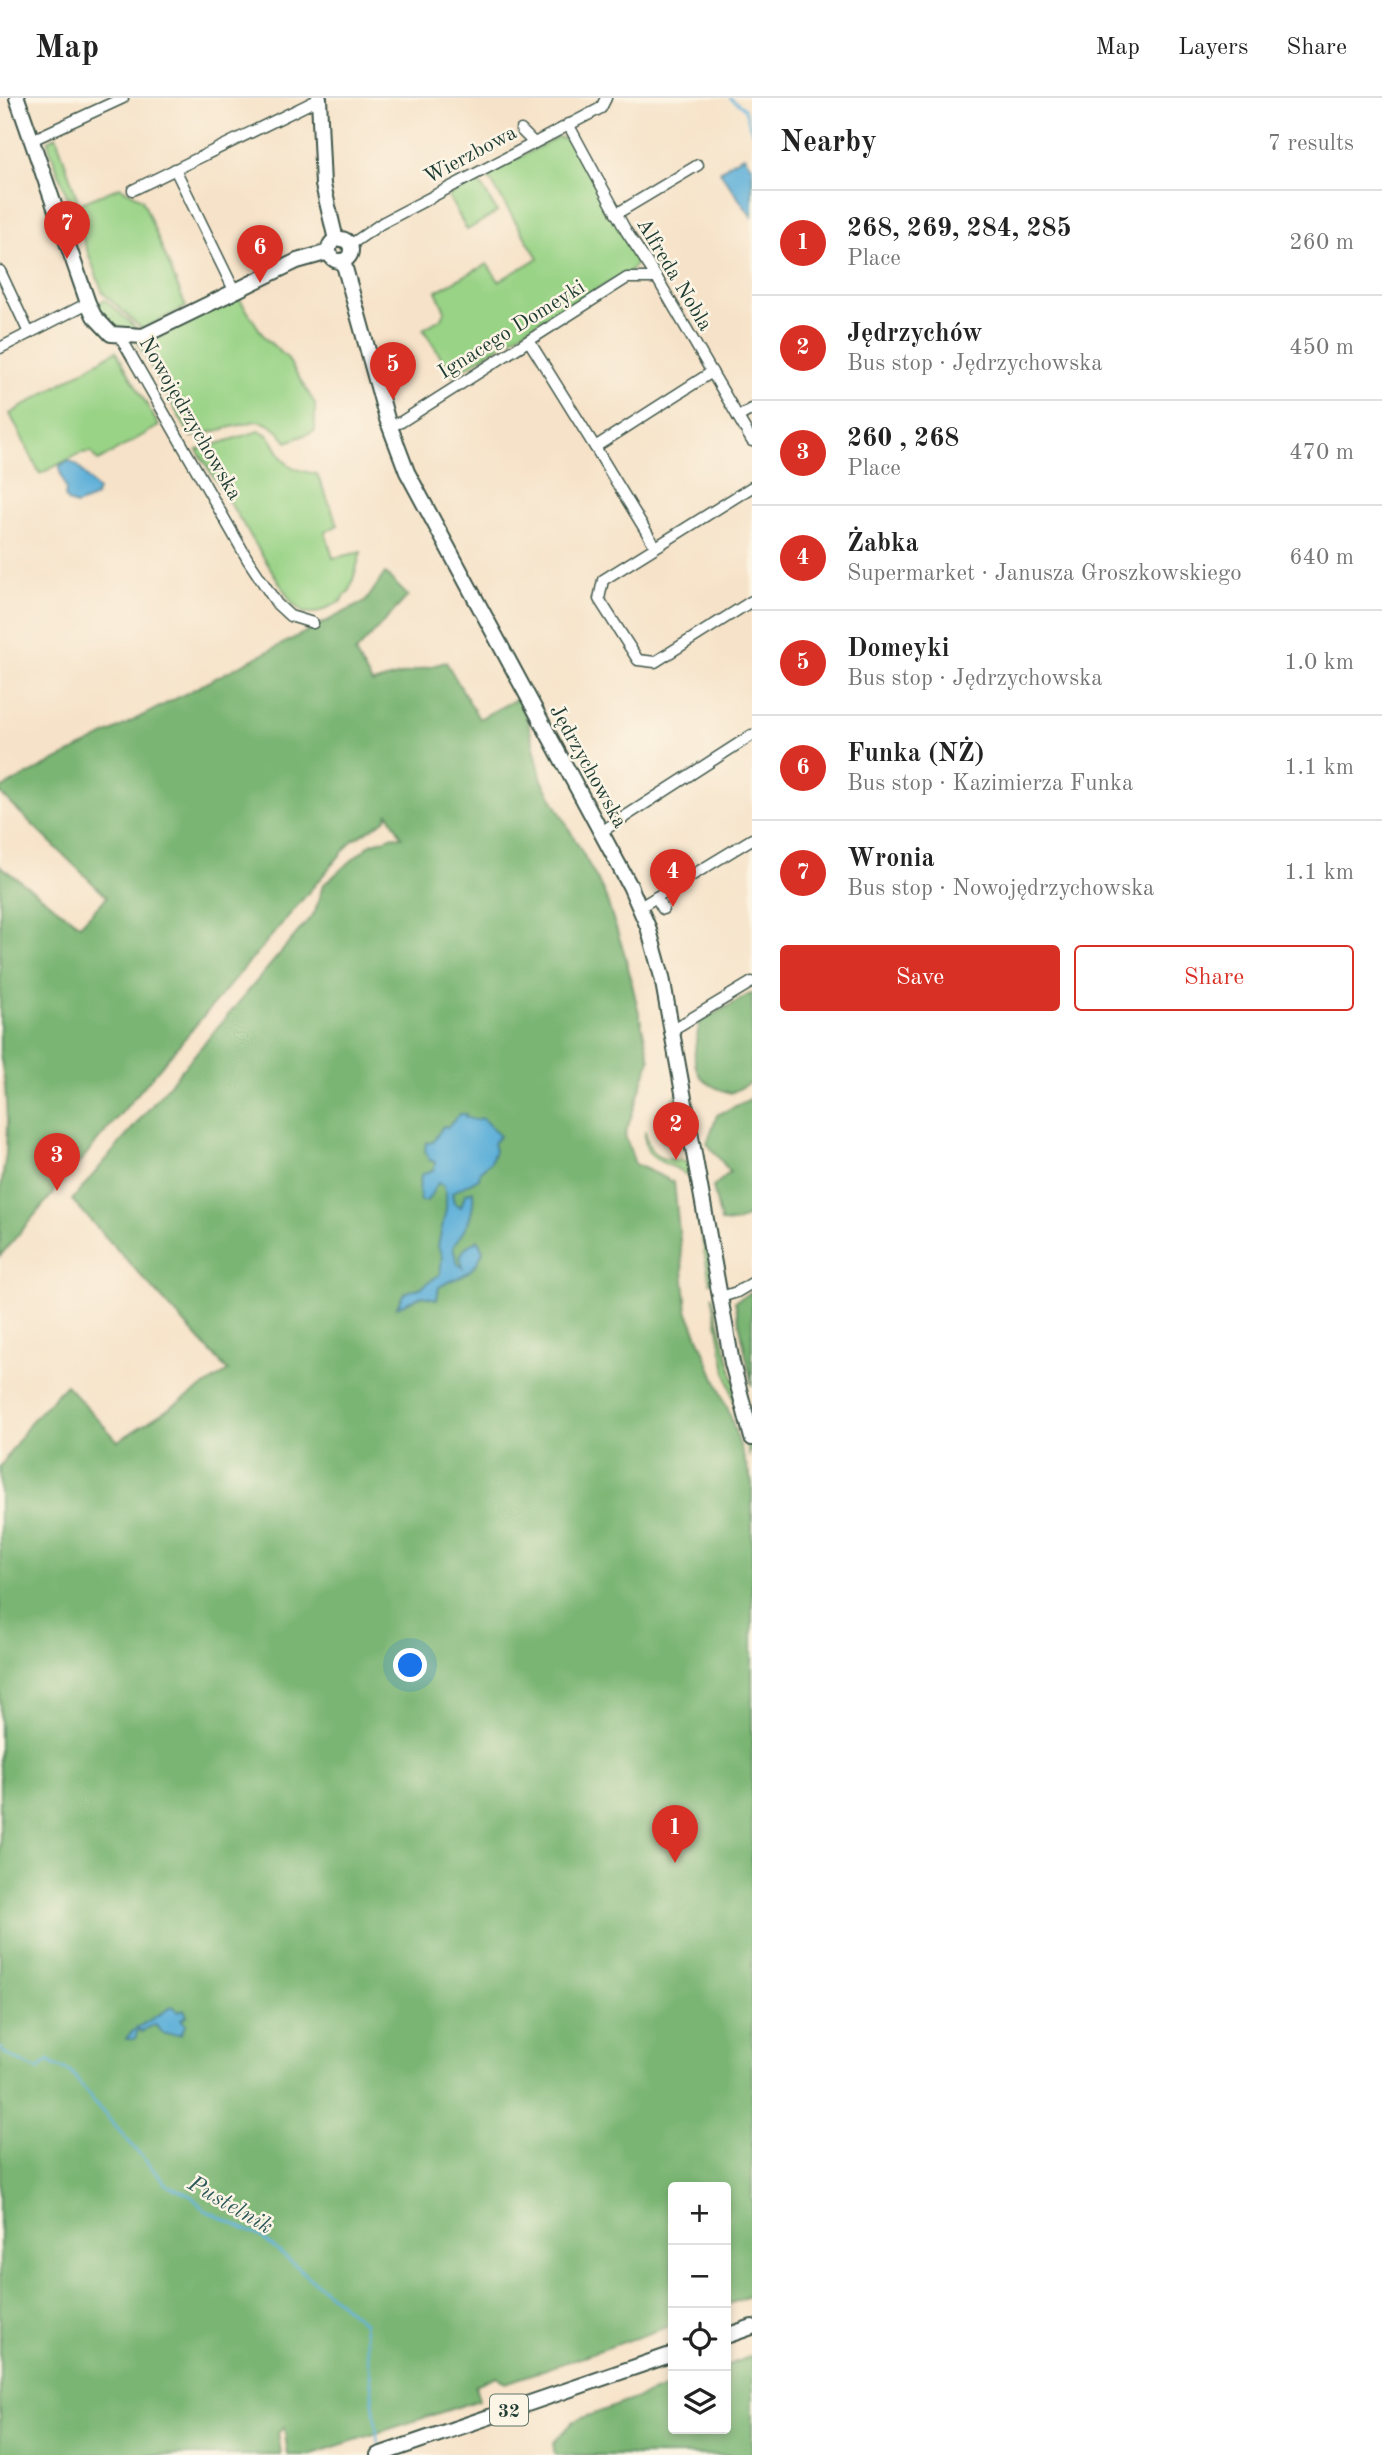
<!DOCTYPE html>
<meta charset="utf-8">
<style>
body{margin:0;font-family:"Old Standard TT",serif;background:#f6f6f6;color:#222}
.controls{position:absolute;right:21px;bottom:21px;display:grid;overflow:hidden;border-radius:7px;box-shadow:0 4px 10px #0003}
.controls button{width:63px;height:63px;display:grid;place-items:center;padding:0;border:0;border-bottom:2px solid #e0e0e0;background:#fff;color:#222;font:35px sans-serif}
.you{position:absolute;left:411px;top:1568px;width:24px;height:24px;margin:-18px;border:5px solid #fff;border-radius:50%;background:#1a73e8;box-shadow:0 0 0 10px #1a73e833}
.badge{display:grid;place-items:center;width:46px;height:46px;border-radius:50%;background:#d93025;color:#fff;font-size:23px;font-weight:700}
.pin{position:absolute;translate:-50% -58px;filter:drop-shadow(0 2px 4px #0008)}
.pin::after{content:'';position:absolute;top:37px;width:24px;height:21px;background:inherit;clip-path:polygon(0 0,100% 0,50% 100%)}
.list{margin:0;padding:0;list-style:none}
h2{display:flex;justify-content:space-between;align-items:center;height:91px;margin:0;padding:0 28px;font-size:30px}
h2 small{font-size:23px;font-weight:400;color:#767676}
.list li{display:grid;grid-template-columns:46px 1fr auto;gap:21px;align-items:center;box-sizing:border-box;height:105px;padding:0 28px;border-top:2px solid #e0e0e0}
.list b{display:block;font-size:26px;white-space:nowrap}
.list p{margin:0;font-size:23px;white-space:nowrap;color:#767676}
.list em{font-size:23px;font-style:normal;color:#767676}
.actions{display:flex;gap:14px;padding:21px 28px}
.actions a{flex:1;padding:16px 0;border:2px solid #d93025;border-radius:7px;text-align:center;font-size:24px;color:#d93025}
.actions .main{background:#d93025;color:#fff}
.icon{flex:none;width:38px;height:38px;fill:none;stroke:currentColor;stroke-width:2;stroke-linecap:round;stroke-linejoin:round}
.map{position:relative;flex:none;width:752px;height:2357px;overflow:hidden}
header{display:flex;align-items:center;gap:42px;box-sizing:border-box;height:98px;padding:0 35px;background:#fff;border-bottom:2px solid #e0e0e0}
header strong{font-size:33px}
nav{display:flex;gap:38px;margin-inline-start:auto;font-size:24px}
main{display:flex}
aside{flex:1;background:#fff}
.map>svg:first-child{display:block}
</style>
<header>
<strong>Map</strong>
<nav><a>Map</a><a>Layers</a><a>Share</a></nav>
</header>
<main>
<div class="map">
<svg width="752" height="2357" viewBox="0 0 752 2357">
<rect width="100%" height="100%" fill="#fcf5e5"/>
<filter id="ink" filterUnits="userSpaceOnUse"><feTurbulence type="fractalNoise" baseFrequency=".0143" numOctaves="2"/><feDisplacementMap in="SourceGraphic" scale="14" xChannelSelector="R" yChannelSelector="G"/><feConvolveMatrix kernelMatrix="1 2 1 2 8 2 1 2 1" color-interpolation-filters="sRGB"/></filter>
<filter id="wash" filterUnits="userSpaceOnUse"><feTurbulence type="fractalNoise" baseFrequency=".00686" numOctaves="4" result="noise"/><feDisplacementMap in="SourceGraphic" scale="28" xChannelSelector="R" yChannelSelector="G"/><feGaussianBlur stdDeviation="1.57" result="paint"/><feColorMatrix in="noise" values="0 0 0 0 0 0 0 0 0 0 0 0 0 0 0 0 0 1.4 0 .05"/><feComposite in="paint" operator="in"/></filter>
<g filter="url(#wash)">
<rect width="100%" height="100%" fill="#f6e2c8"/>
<g fill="#99d386" stroke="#5c885d" stroke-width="2">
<path d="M 56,38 L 79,106 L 120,89 L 142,101 L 186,209 L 142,231 L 103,195 L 50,52 L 48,43 Z"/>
<path d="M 557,39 L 567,41 L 574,46 L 639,163 L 628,176 L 593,193 L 533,227 L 453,278 L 423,231 L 442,220 L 445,213 L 436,193 L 487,166 L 499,183 L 538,160 L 487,77 Z"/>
<path d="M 478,82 L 497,114 L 467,132 L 448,98 Z"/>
<path d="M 237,197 L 265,240 L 287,260 L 315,306 L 315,333 L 287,344 C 279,333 270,324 256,323 L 191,339 L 138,246 Z"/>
<path d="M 105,202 L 132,226 L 137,233 C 116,231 104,226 97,205 Z"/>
<path d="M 116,253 L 159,328 L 98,363 L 91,354 L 81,355 L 40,376 L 10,316 Z"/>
<path d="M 259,333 C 276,337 276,359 289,367 C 297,373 307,374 317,376 L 338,427 L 325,434 L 333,460 L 361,454 L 350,492 L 340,504 L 316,515 L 304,515 L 292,505 L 197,352 Z"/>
<path d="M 677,997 L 686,1039 L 683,1044 L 672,1048 L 662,1043 L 661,1032 L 665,1019 L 672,1021 L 677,1007 L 671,1004 Z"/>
<path d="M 645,1033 C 648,1048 652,1063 673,1061 L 674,1063 L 681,1061 L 692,1069 L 714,1183 L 710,1184 L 691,1082 C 676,1061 641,1071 645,1033 Z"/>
<path d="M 712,1197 L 751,1350 L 749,1357 L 726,1274 Z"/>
</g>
<g fill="#7ab573" stroke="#4c7954" stroke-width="2">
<path d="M 385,475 L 408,498 L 355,555 L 372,585 L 446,564 L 479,621 L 522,598 L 542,682 L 604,794 L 626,860 L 650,962 L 625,1037 L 635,1066 L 674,1084 L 687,1212 L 729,1314 L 752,1385 L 752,2197 L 726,2207 L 726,2089 L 673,2089 L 673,2227 L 506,2285 L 497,2278 L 475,2287 L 479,2302 L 309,2357 L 288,2357 L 284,2329 L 278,2335 L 281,2357 L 0,2357 L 0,1369 L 33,1321 L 66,1287 L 118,1343 L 228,1273 L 72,1102 L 315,814 L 323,787 L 371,746 L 394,738 L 402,739 L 388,715 L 385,722 L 352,743 L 0,1158 L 0,1096 L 6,1056 L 7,1023 L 5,987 L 0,955 L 0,768 L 80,827 L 107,799 L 0,695 L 0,691 L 366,503 Z"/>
<path d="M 752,895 L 752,984 L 731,995 C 687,983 692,962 700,924 Z"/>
<path d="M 752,1000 L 752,1116 L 735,1125 L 721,1124 L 713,1089 L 730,1074 L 707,1045 L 717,1017 Z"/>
<path d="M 752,1194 L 752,1288 L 735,1203 Z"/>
<path d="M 752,2258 L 752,2357 L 555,2357 L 553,2345 L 574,2323 L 673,2287 L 673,2331 L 726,2331 L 726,2268 Z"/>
</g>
<g fill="#5eb0d9" stroke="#3e7686" stroke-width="2">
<path d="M 744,58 L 752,70 L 752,119 L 720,74 L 733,63 Z"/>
<path d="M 69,363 L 78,368 L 98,393 L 94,400 L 76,407 L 68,404 L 65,399 L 66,391 L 60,373 L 60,367 Z"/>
<path d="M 460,1016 L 466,1016 L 465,1019 L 475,1022 L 482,1020 L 500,1038 L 493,1045 L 495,1053 L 490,1065 L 480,1073 L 479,1080 L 452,1095 L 454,1105 L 461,1109 L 465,1096 L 473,1093 C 475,1116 466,1131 453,1149 L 457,1165 L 463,1169 L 460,1158 L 466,1149 L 478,1141 L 483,1153 C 473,1178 460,1177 439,1189 L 437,1201 L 422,1198 L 397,1209 L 404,1195 L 422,1189 L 440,1176 L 442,1159 L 438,1148 L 446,1111 L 446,1095 L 443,1087 L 438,1085 L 427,1103 L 421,1103 L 419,1093 L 421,1077 L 434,1071 L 435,1064 L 429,1062 L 425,1053 L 426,1045 L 433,1044 L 443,1028 L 447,1029 Z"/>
<path d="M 173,1908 L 178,1914 L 184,1911 L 187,1918 L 181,1921 L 186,1926 L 181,1936 L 164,1936 L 155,1927 L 146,1930 L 142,1934 L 138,1932 L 135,1941 L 126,1941 C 130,1931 163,1915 173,1908 Z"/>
</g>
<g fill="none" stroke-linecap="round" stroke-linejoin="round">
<g stroke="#5eb0d9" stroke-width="2.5">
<path d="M 730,0 L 744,10 L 752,34"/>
<path d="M 0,1950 L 5,1956 L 38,1972 L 49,1962 L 54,1967 L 70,1973 L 100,2011 L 167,2087 L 191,2098 L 205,2112 L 261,2139 L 364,2225 L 378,2346"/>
</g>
</g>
</g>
<g filter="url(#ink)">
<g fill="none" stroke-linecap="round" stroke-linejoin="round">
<g stroke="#3f564a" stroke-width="13">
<g id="street">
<path d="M 568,26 L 626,133 L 657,180 L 752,343"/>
<path d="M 521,32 L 533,44"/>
<path d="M 32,42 L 123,0"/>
<path d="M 175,71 L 235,194"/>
<path d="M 133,92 L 319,1"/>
<path d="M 616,116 L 698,67"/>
<path d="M 350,147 L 382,125 L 601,10 L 606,0"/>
<path d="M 0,173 L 29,235"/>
<path d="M 120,238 L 248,462 L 277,506 L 290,518 L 313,525"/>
<path d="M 529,243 L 595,349"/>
<path d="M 0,250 L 88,205"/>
<path d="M 738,319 L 752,311"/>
<path d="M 389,328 L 401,324 L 627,180 L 657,180"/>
<path d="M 752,389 L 603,482 L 599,501 L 638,562 L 655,564 L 752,503"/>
<path d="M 655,448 L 595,349 L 712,274"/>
<path d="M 601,734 L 752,637"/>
<path d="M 656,799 L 663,811"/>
<path d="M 640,809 L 752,741"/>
<path d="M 672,932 L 752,884"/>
<path d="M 721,1199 L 737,1194 L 752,1185"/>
</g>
</g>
<g stroke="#3f564a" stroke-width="18">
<g id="secondary">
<path d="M 17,0 L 88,205 L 94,218 L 111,236 L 143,238 L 297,163 L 329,154"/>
<path d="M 319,0 L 323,87 L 336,142"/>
<circle cx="340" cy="152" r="11"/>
<path d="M 343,163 L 387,321 L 407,374 L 630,788 L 648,829 L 662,879 L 732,1265 L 752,1340"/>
</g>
</g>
<g stroke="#3f564a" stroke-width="18">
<g id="primary">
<path d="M 726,2238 L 752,2229"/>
<path d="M 378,2357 L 673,2256"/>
</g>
</g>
<use href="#street" stroke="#fff" stroke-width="10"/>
<use href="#secondary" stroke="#fff" stroke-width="14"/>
<use href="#primary" stroke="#fff" stroke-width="14"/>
</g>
</g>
<g text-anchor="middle" stroke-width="5" stroke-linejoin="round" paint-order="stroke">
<rect fill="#fcf5e5" stroke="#617469" stroke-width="2" x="490" y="2296.5" width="38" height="31" rx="5"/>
<g font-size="19" font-weight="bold" fill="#1f3d34">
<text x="509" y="2319">32</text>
</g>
<g font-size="21" fill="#1f3d34" stroke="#fcf5e5">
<text transform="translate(470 56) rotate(-28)" y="7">Wierzbowa</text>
<text transform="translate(675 176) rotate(59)" y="7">Alfreda Nobla</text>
<text transform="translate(511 231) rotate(-32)" y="7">Ignacego Domeyki</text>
<text transform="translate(191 320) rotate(60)" y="7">Nowojędrzychowska</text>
<text transform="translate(589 668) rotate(61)" y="7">Jędrzychowska</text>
</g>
<g font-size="23" font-style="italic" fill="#2f5a5d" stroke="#fcf5e5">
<text transform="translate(231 2106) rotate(30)" y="8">Pustelnik</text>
</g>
</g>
</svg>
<div class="controls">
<button>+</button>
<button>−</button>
<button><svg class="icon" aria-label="locate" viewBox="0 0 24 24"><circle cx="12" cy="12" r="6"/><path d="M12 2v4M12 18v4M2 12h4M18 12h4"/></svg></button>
<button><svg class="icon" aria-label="layers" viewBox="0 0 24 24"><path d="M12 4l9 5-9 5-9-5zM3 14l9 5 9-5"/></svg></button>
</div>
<div class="you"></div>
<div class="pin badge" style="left:675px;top:1765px">1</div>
<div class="pin badge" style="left:676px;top:1062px">2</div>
<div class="pin badge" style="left:57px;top:1093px">3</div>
<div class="pin badge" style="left:673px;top:809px">4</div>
<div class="pin badge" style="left:393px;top:302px">5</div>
<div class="pin badge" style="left:260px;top:185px">6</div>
<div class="pin badge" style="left:67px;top:161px">7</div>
</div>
<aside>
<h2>Nearby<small>7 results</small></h2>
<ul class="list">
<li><span class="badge">1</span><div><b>268, 269, 284, 285</b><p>Place</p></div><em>260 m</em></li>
<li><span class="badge">2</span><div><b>Jędrzychów</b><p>Bus stop · Jędrzychowska</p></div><em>450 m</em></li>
<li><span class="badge">3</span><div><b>260 , 268</b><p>Place</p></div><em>470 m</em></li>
<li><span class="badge">4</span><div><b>Żabka</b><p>Supermarket · Janusza Groszkowskiego</p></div><em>640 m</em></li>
<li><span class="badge">5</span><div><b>Domeyki</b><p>Bus stop · Jędrzychowska</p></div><em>1.0 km</em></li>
<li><span class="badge">6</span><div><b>Funka (NŻ)</b><p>Bus stop · Kazimierza Funka</p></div><em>1.1 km</em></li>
<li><span class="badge">7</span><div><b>Wronia</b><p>Bus stop · Nowojędrzychowska</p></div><em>1.1 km</em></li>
</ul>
<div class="actions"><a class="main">Save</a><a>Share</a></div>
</aside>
</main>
